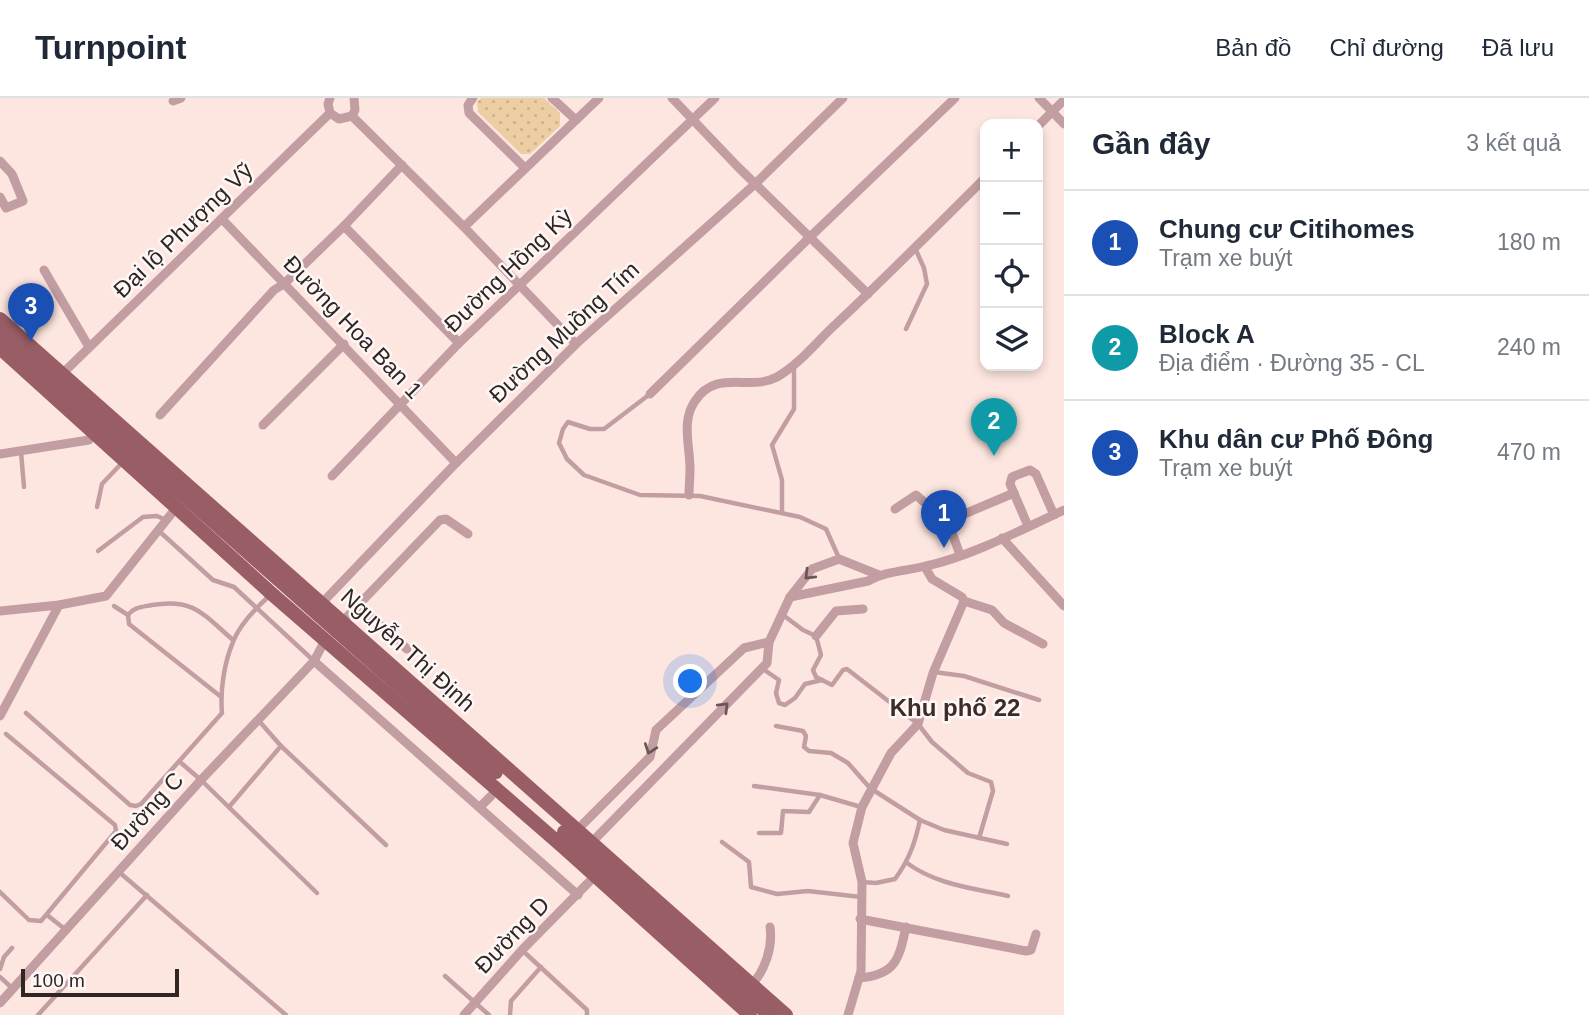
<!DOCTYPE html>
<html lang="vi">
<meta charset="utf-8">
<style>
body{margin:0;font-family:Helvetica,sans-serif;background:#f6f6f7;color:#1f2937}
.controls{position:absolute;right:21px;top:21px;display:grid;overflow:hidden;border-radius:14px;box-shadow:0 4px 10px #0003}
.controls button{width:63px;height:63px;display:grid;place-items:center;padding:0;border:0;border-bottom:2px solid #e0e1e3;background:#fff;color:#1f2937;font:35px sans-serif}
.scale{position:absolute;left:21px;bottom:18px;width:158px;box-sizing:border-box;padding-left:7px;border:4px solid #2f2624;border-top:0;font-size:19px;line-height:24px;white-space:nowrap;color:#2f2624;-webkit-text-stroke:5px #fdf8f7;paint-order:stroke}
.you{position:absolute;left:691px;top:584px;width:24px;height:24px;margin:-18px;border:5px solid #fff;border-radius:50%;background:#1a73e8;box-shadow:0 0 0 10px #1a73e833}
.badge{display:grid;place-items:center;width:46px;height:46px;border-radius:50%;background:#7c3aed;color:#fff;font-size:23px;font-weight:700}
.pin{position:absolute;translate:-50% -58px;filter:drop-shadow(0 2px 4px #0008)}
.pin::after{content:'';position:absolute;top:37px;width:24px;height:21px;background:inherit;clip-path:polygon(0 0,100% 0,50% 100%)}
.list{margin:0;padding:0;list-style:none}
h2{display:flex;justify-content:space-between;align-items:center;height:91px;margin:0;padding:0 28px;font-size:30px}
h2 small{font-size:23px;font-weight:400;color:#747a83}
.list li{display:grid;grid-template-columns:46px 1fr auto;gap:21px;align-items:center;box-sizing:border-box;height:105px;padding:0 28px;border-top:2px solid #e0e1e3}
.list b{display:block;font-size:26px;white-space:nowrap}
.list p{margin:0;font-size:23px;white-space:nowrap;color:#747a83}
.list em{font-size:23px;font-style:normal;color:#747a83}
.icon{flex:none;width:38px;height:38px;fill:none;stroke:currentColor;stroke-width:2;stroke-linecap:round;stroke-linejoin:round}
.map{position:relative;flex:none;width:1064px;height:917px;overflow:hidden}
header{display:flex;align-items:center;gap:42px;box-sizing:border-box;height:98px;padding:0 35px;background:#fff;border-bottom:2px solid #e0e1e3}
header strong{font-size:33px}
nav{display:flex;gap:38px;margin-inline-start:auto;font-size:24px}
main{display:flex}
aside{flex:1;background:#fff}
.map>svg:first-child{display:block}
</style>
<header>
<strong>Turnpoint</strong>
<nav><a>Bản đồ</a><a>Chỉ đường</a><a>Đã lưu</a></nav>
</header>
<main>
<div class="map">
<svg width="1064" height="917" viewBox="0 0 1064 917">
<defs>
<pattern id="park-dots" width="8" height="8" patternUnits="userSpaceOnUse" patternTransform="scale(1.75)"><rect width="8" height="8" fill="#edcea3"/><path d="M2 2h.1M6 6h.1" fill="none" stroke="#ccb18c" stroke-width="1.8" stroke-linecap="round"/></pattern>
</defs>
<rect width="100%" height="100%" fill="#fee6e0"/>
<path fill="url(#park-dots)" d="M 481,0 L 544,0 L 560,15 L 560,28 L 530,56 L 521,56 L 478,14 L 477,4 Z"/>
<g fill="none" stroke-linecap="round" stroke-linejoin="round">
<g stroke="#c29ea2" stroke-width="4.5">
<path d="M 906,231 L 927,186 L 924,170 L 915,150"/>
<path d="M 650,296 L 604,331 L 590,331 L 568,324 L 563,331 L 559,345 L 567,361 L 584,377 L 640,397 L 700,398 L 800,419 L 826,431 L 839,460"/>
<path d="M 21,354 L 24,389"/>
<path d="M 97,409 L 102,386 L 119,368"/>
<path d="M 782,415 L 782,382 L 772,347 L 794,311 L 794,270"/>
<path d="M 159,433 L 213,482 L 234,489 L 314,563"/>
<path d="M 98,453 L 143,419 L 157,418 L 166,422"/>
<path d="M 114,508 L 128,517"/>
<path d="M 783,517 L 803,532 L 816,538 L 821,557 L 813,572 L 816,579 L 832,587 L 843,572 L 847,571 L 918,626 L 932,644 L 968,675 L 991,684 L 993,693 L 979,740"/>
<path d="M 763,571 L 779,582 L 776,595 L 779,605 L 785,607 L 795,600 L 805,586 L 822,582"/>
<path d="M 934,574 L 964,578 L 1039,602"/>
<path d="M 220,598 L 129,526 L 128,517 C 134,509 142,509 152,507 C 194,500 203,516 233,542"/>
<path d="M 26,615 L 130,707 L 136,708 L 141,706 L 222,615 C 220,593 224,565 233,544 C 239,528 255,511 267,500"/>
<path d="M 259,623 L 281,648 L 386,747"/>
<path d="M 776,628 L 803,633 L 806,638 L 804,649 L 809,653 L 831,655 L 848,665 L 870,690 L 920,722 L 944,732 L 1007,746"/>
<path d="M 180,664 L 201,682 L 317,795"/>
<path d="M 754,688 L 820,697 L 861,709"/>
<path d="M 229,709 L 281,648"/>
<path d="M 759,735 L 781,735 L 783,713 L 809,714 L 820,697"/>
<path d="M 722,744 L 749,764 L 751,789 L 777,796 L 808,793 L 861,799"/>
<path d="M 907,765 C 937,787 973,790 1008,798"/>
<path d="M 119,774 L 286,917"/>
<path d="M 862,784 L 876,785 L 895,781 C 909,762 915,745 920,722"/>
<path d="M 0,794 L 29,822 L 41,823 L 116,733 L 115,727 L 6,636"/>
<path d="M 47,817 L 66,832"/>
<path d="M 523,853 L 587,912 L 587,917"/>
<path d="M 0,871 L 4,859 L 12,850"/>
<path d="M 445,878 L 489,917"/>
<path d="M 0,879 L 12,890"/>
<path d="M 38,917 L 147,797"/>
<path d="M 510,917 L 511,903 L 541,869"/>
</g>
<g stroke="#c29ea2" stroke-width="9">
<path d="M 330,0 L 328,6 L 330,15 L 339,21 L 352,18 L 355,12 L 354,0"/>
<path d="M 473,0 L 468,7 L 469,15 L 525,70"/>
<path d="M 552,0 L 576,22"/>
<path d="M 672,0 L 737,68 L 868,196"/>
<path d="M 1039,0 L 1064,26"/>
<path d="M 173,3 L 181,0"/>
<path d="M 352,18 L 464,129 L 576,246"/>
<path d="M 1038,28 L 1064,2"/>
<path d="M 0,63 L 12,76 L 23,103 L 6,110 L 0,99"/>
<path d="M 222,121 L 456,365"/>
<path d="M 344,128 L 459,245"/>
<path d="M 464,129 L 599,0"/>
<path d="M 44,172 L 89,249"/>
<path d="M 62,276 L 330,15"/>
<path d="M 650,296 L 810,139 L 955,0"/>
<path d="M 160,317 L 274,192 L 284,186 L 344,128 L 402,67"/>
<path d="M 263,327 L 344,246"/>
<path d="M 0,356 L 89,342"/>
<path d="M 332,378 L 459,245 L 715,0"/>
<path d="M 689,397 C 689,388 690,379 690,371 C 690,348 681,323 695,303 C 717,270 749,294 777,279 C 800,266 818,242 837,225 C 887,178 936,129 985,80"/>
<path d="M 895,411 L 916,397 L 949,426"/>
<path d="M 1028,428 L 1010,386 L 1012,379 L 1030,372 L 1036,376 L 1054,417"/>
<path d="M 1002,440 L 1064,508"/>
<path d="M 960,457 L 949,426 L 950,422 L 1014,395"/>
<path d="M 790,499 L 868,483 C 886,473 906,473 926,468 C 969,459 1023,431 1064,412"/>
<path d="M 964,503 L 992,512 L 1004,525 L 1043,546"/>
<path d="M 321,506 L 456,365 L 576,246 L 755,86 L 843,0"/>
<path d="M 358,508 L 407,551"/>
<path d="M 0,513 L 59,507 L 106,498 L 172,415"/>
<path d="M 342,524 L 440,422 L 446,421 L 468,436"/>
<path d="M 816,538 L 836,513 L 863,511"/>
<path d="M 314,563 L 578,797"/>
<path d="M 0,618 L 59,507"/>
<path d="M 480,709 L 491,698"/>
<path d="M 577,732 L 650,659 L 656,632 L 744,550 L 769,544"/>
<path d="M 591,745 L 767,565 L 769,544 L 790,499 L 812,471 L 839,461 L 879,477"/>
<path d="M 860,821 L 1026,853 L 1031,852 L 1036,836"/>
<path d="M 859,880 C 896,877 899,861 906,829"/>
<path d="M 751,888 C 765,872 773,850 770,829"/>
<path d="M 0,905 L 201,682 L 314,563 L 322,548"/>
<path d="M 464,917 L 522,852 L 589,784"/>
<path d="M 848,917 L 861,873 L 862,784 L 853,745 L 862,709 L 891,655 L 918,626 L 933,575 L 964,503 L 962,499 L 932,481 L 925,469"/>
</g>
<g stroke="#995d65" stroke-width="14">
<path d="M 0,221 L 786,917"/>
<path d="M 0,235 L 496,674"/>
<path d="M 0,250 L 272,496 L 562,748 L 750,917"/>
<path d="M 564,734 L 769,917"/>
</g>
</g>
<defs><path id="oneway-chevron" d="M-2-3.5L2.5 0L-2 3.5" fill="none" stroke-width="1.6" stroke-linecap="round" stroke-linejoin="round" transform="scale(1.75)"/></defs>
<g stroke="#6a5656">
<use href="#oneway-chevron" transform="translate(809 477) rotate(135)"/>
<use href="#oneway-chevron" transform="translate(724 609) rotate(-45)"/>
<use href="#oneway-chevron" transform="translate(650 651) rotate(109)"/>
</g>
<g text-anchor="middle" stroke-width="5" stroke-linejoin="round" paint-order="stroke">
<g font-size="23" fill="#2f2624" stroke="#fdf8f7">
<text transform="translate(183 132) rotate(-44)" y="8">Đại lộ Phượng Vỹ</text>
<text transform="translate(508 172) rotate(-44)" y="8">Đường Hồng Kỳ</text>
<text transform="translate(353 229) rotate(46)" y="8">Đường Hoa Ban 1</text>
<text transform="translate(564 234) rotate(-43)" y="8">Đường Muồng Tím</text>
<text transform="translate(408 552) rotate(42)" y="8">Nguyễn Thị Định</text>
<text transform="translate(147 713) rotate(-48)" y="8">Đường C</text>
<text transform="translate(512 837) rotate(-46)" y="8">Đường D</text>
</g>
<g font-size="24" font-weight="bold" fill="#3c2b27" stroke="#fdf8f7">
<text x="955" y="618">Khu phố 22</text>
</g>
</g>
</svg>
<div class="controls">
<button>+</button>
<button>−</button>
<button><svg class="icon" aria-label="locate" viewBox="0 0 24 24"><circle cx="12" cy="12" r="6"/><path d="M12 2v4M12 18v4M2 12h4M18 12h4"/></svg></button>
<button><svg class="icon" aria-label="layers" viewBox="0 0 24 24"><path d="M12 4l9 5-9 5-9-5zM3 14l9 5 9-5"/></svg></button>
</div>
<div class="scale">100 m</div>
<div class="you"></div>
<div class="pin badge" style="left:944px;top:450px;background:#1a4fb4">1</div>
<div class="pin badge" style="left:994px;top:358px;background:#0f9aa8">2</div>
<div class="pin badge" style="left:31px;top:243px;background:#1a4fb4">3</div>
</div>
<aside>
<h2>Gần đây<small>3 kết quả</small></h2>
<ul class="list">
<li><span class="badge" style="background:#1a4fb4">1</span><div><b>Chung cư Citihomes</b><p>Trạm xe buýt</p></div><em>180 m</em></li>
<li><span class="badge" style="background:#0f9aa8">2</span><div><b>Block A</b><p>Địa điểm · Đường 35 - CL</p></div><em>240 m</em></li>
<li><span class="badge" style="background:#1a4fb4">3</span><div><b>Khu dân cư Phố Đông</b><p>Trạm xe buýt</p></div><em>470 m</em></li>
</ul>
</aside>
</main>
